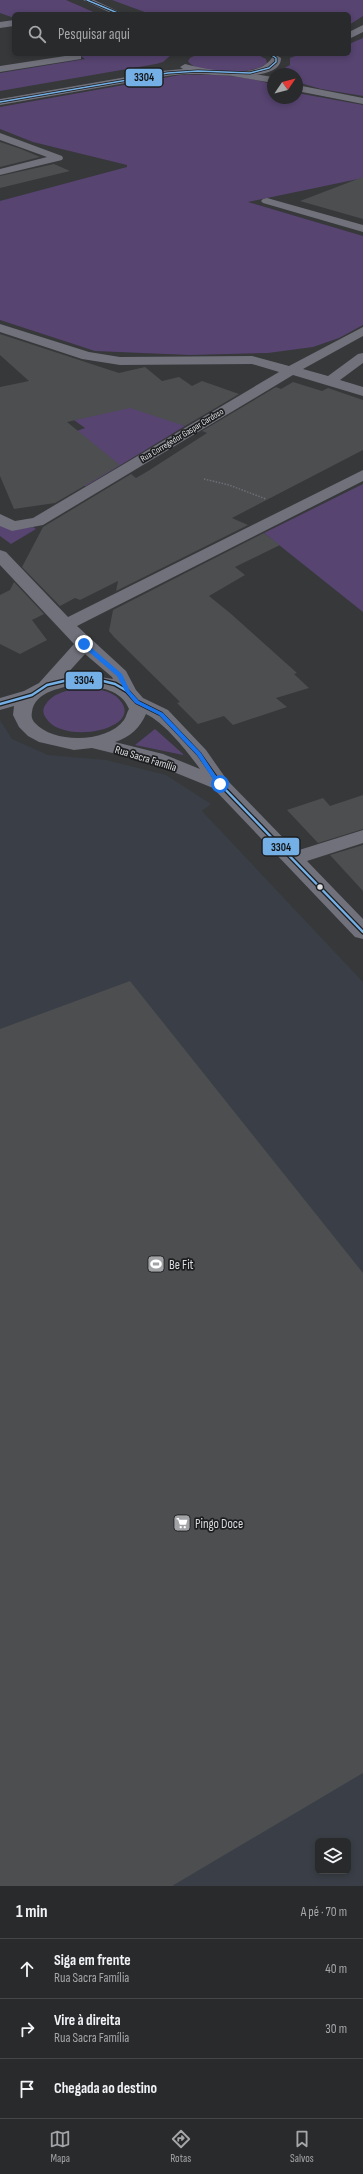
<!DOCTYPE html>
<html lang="pt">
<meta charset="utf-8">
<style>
body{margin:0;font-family:"Sofia Sans Condensed",sans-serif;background:#343638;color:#f1f3f6}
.controls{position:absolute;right:12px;bottom:12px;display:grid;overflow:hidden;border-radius:6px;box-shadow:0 2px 6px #0003}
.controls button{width:36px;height:36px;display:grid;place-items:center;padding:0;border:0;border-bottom:1px solid #444648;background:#282a2c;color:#f1f3f6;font:20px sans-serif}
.compass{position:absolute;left:267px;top:68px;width:36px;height:36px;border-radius:50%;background:#282a2c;box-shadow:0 2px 6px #0003;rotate:55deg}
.stop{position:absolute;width:12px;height:12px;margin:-9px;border:3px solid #1a73e8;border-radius:50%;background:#fff}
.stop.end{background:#1a73e8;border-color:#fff;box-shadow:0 1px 4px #0008}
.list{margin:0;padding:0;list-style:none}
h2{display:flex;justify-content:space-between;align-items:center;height:52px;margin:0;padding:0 16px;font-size:17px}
h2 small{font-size:13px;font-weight:400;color:#a5a7a9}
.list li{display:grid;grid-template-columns:26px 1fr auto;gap:12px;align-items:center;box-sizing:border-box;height:60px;padding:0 16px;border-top:1px solid #444648}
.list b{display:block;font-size:15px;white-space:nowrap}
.list p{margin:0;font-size:13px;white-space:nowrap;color:#a5a7a9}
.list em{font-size:13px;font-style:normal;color:#a5a7a9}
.icon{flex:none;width:22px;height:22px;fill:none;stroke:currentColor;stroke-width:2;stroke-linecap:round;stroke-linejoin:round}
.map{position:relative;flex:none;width:363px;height:1886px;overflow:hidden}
.search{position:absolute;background:#282a2c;box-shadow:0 2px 6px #0003;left:12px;right:12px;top:12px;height:44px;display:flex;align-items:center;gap:10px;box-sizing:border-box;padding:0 14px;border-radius:6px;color:#a5a7a9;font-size:15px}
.sheet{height:232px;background:#282a2c}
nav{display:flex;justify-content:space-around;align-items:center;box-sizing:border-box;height:56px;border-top:1px solid #444648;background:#282a2c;font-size:11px;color:#a5a7a9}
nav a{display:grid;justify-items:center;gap:2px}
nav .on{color:#a2a3a6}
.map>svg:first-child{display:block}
</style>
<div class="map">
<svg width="363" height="1886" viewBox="0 0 363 1886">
<rect width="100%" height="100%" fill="#36383a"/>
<path fill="#3a3f47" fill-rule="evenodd" d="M 0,720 L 12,739 L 48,755 L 106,760 L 166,775 L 211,804 L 202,811 L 363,982 L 363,1886 L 0,1886 ZM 318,1841 L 348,1841 L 348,1871 L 318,1871 Z"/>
<g fill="#574471">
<path d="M 0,0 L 66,0 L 98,14 L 14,14 L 14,18 L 0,13 Z"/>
<path d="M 112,0 L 363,0 L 363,16 L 349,25 L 349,14 L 150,14 Z"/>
<path d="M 363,38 L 363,96 L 321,89 L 297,82 L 297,74 L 279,74 L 277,72 L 290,65 L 290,58 C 308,51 330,54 349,54 L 349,44 Z"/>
<path d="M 78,54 L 172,54 L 163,62 L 156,64 L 0,91 L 0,73 L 85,59 Z"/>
<path d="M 198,54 L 256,54 L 266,59 L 267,63 C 255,75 197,76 188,61 L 190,58 Z"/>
<path d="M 180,75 C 206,74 250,75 273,85 L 273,98 L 297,98 L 297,93 L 363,105 L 363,178 L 248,202 L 363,236 L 363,325 L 339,338 L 313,347 L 268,353 L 190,355 L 95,351 L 0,320 L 0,201 L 127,167 L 127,165 L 33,142 L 0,129 L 0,107 Z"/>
<path d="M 121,399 L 185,426 L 86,486 L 77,486 L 71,433 L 85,428 L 60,410 Z"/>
<path d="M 363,484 L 363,612 L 264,533 Z"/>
<path d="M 0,525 L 18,529 L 33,527 L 36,529 L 11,544 L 0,536 Z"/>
<path d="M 83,688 C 97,689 114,690 122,703 C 140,730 62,745 46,718 C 43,714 42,709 46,704 C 54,692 69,690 83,688 Z"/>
<path d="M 155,729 L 183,754 L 183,755 L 135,745 Z"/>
</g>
<g fill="#4c4e50">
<path d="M 0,142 L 21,149 L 40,157 L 0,167 Z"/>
<path d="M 54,164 L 70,171 L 0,188 L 0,176 Z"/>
<path d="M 363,177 L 363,219 L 300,201 Z"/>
<path d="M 0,334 L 119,373 L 145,367 L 162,381 L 179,377 L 192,386 L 202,381 L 239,394 L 185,426 L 130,408 L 67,422 L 120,465 L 55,503 L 14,509 L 0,476 L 0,387 L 29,381 L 0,355 Z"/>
<path d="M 293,382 L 322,391 L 328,388 L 363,400 L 363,450 L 232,518 L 248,525 L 116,591 L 118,581 L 80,600 L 75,598 L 60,606 L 22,567 L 43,527 L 131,474 L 136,478 L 148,471 L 207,433 L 202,431 L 276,387 L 281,389 Z"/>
<path d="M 264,533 L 280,545 L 235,567 L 245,575 L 209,596 L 230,613 L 297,673 L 294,674 L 309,688 L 276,698 L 287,707 L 233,725 L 224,716 L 198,724 L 177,703 L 180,702 L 114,637 L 109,631 L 113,610 Z"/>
<path d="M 14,582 L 44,614 L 32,620 L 47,640 L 20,654 L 0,644 L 0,595 L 10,590 Z"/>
<path d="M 363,795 L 363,829 L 318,843 L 287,810 L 323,798 L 330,806 Z"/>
<path d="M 363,845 L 363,891 L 330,855 Z"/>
<path d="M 130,981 L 363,1273 L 363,1773 L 172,1886 L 0,1886 L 0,1029 Z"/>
</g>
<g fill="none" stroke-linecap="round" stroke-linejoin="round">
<path stroke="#6d6e76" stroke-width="1.5" stroke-dasharray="1.5 1.5" stroke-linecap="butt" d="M 204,479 L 229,485 L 266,499"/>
<g fill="#70717b" fill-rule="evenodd">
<path d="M 14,20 L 14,26 L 0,28 L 0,22 Z"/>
<path d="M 78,54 L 81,55 L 81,59 L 0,72 L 0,66 Z"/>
<path d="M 235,71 L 273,77 L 273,83 L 232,76 L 230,74 Z"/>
<path d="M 297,85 L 363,98 L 363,104 L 297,91 Z"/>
<path d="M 0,133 L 62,156 L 63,158 L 62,160 L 0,175 L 0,169 L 47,157 L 0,140 Z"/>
<path d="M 267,198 L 363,225 L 363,232 L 263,203 L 261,201 L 263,199 Z"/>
<path d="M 0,324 L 89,352 L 120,357 L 252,356 L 289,366 L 363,327 L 363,336 L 303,369 L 328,376 L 358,354 L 363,353 L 363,363 L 340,380 L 363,387 L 363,396 L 293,375 L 43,525 L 12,531 L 0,526 L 0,514 L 15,521 L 33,518 L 279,372 L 252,364 L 120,365 L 82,359 L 0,332 Z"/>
<path d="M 363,470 L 363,481 L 77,626 L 126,671 L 136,690 L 143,698 L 168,710 L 206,750 L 227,780 L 296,851 L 363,830 L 363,843 L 307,861 L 363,919 L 363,939 L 355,937 L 213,788 L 149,762 L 92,748 L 74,750 L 39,742 L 28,736 L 19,727 L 13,715 L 14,706 L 0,710 L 0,698 L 24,691 L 39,683 L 74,644 L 0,565 L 0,550 L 6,552 L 68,617 ZM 85,654 L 112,677 L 113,679 L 81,674 L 65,676 ZM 81,684 C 100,688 121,689 129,709 C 127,712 126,717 124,720 C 107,743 54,744 35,723 C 32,720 31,716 32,712 C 34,691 64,687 81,684 ZM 146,714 C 165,723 187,751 200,769 L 163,754 L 115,742 C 130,737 140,728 146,714 Z"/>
</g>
<g fill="#71717c" fill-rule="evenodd">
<path d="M 83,0 L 94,0 L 124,14 L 113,14 Z"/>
<path d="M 363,25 L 363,32 L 349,39 L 349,32 Z"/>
<path d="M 276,55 L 281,58 C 281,84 213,74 198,74 C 172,73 145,80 120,84 C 80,91 40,98 0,105 L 0,99 L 161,71 L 183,69 L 180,67 L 185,64 C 208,70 260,81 273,56 Z"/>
</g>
<g stroke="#1d1e20" stroke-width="3">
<g id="bus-1-far1">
<path d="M 87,0 L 120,14"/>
<path d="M 0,102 L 168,73 L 198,71 L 250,73 L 269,68 L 276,62 L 276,58 L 270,54"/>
</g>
</g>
<g stroke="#1d1e20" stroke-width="5">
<path id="bus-1" d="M 0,704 L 32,695 L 47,685 L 64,681 L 99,680 L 115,684 L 127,691 L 137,702 L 161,714 L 199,754 L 220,784 L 363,932"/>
</g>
<use href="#bus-1-far1" stroke="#74b0e6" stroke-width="1.5"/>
<use href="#bus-1" stroke="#74b0e6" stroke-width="2.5"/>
</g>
<path fill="#1a73e8" d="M 82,643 L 86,643 L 122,674 L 130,691 L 139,701 L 163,713 L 201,753 L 222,785 L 217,785 L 197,755 L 159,715 L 135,703 L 125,691 L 117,676 L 82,646 Z"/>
<defs>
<g id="stadium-square" transform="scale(0.9)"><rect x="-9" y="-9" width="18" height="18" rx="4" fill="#a2a3a6" stroke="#1d1e20"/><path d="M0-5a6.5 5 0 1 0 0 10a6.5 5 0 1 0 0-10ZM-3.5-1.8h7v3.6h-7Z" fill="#fff"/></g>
<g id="supermarket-square" transform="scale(0.9)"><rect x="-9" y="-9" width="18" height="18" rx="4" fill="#a2a3a6" stroke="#1d1e20"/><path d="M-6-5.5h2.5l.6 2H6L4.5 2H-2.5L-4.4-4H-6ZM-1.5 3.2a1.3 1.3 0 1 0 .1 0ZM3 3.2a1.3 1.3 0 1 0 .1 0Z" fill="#fff"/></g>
</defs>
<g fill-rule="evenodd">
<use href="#stadium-square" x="156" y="1264"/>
<use href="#supermarket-square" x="182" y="1523"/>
</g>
<circle fill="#dcdde0" stroke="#1d1e20" stroke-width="1.5" cx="320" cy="887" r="3.5"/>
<g text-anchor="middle" stroke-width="3.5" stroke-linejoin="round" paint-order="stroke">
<g font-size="9" fill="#dcdde0" stroke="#1d1e20">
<text transform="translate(182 435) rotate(-31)" y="3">Rua Corregedor Gaspar Cardoso</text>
</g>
<g font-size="11" fill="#dcdde0" stroke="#1d1e20">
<text transform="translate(146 758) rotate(17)" y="4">Rua Sacra Família</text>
</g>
<g font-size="13" fill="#dcdde0" stroke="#1d1e20" text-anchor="start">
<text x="169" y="1269">Be Fit</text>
<text x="195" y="1528">Pingo Doce</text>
</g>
</g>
<g stroke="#1d1e20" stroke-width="1.5">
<rect x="125" y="68" width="38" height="19" rx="4" fill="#74b0e6"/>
<rect x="65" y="671" width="38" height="19" rx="4" fill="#74b0e6"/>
<rect x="262" y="837" width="38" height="19" rx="4" fill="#74b0e6"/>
</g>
<g font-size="11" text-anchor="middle" font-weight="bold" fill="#111">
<text x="144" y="81">3304</text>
<text x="84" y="684">3304</text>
<text x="281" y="851">3304</text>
</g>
</svg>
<div class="controls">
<button><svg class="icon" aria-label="layers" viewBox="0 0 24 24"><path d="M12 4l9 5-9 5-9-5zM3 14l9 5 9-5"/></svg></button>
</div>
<svg class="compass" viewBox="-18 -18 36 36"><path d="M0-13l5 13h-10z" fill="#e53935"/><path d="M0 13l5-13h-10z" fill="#a5a7a9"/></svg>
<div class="stop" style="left:220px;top:784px"></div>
<div class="stop end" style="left:84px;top:644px"></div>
<div class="search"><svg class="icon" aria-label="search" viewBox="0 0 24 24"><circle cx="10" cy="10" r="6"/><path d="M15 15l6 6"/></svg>Pesquisar aqui</div>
</div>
<section class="sheet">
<h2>1 min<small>A pé · 70 m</small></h2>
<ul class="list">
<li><svg class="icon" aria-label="ahead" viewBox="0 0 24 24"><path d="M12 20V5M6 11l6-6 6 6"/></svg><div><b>Siga em frente</b><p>Rua Sacra Família</p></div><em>40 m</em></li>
<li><svg class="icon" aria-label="right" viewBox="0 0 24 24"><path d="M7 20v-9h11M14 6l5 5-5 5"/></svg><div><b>Vire à direita</b><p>Rua Sacra Família</p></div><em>30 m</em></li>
<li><svg class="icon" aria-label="arrive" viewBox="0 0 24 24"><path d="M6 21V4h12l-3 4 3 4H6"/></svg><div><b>Chegada ao destino</b></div></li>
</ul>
</section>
<nav>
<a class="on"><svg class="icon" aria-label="map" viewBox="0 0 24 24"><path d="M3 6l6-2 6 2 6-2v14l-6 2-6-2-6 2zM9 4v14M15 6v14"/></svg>Mapa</a>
<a><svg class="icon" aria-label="directions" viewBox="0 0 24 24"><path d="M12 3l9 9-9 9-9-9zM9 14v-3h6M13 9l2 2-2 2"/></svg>Rotas</a>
<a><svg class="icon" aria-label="saved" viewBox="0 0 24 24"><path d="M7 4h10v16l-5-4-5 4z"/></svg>Salvos</a>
</nav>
